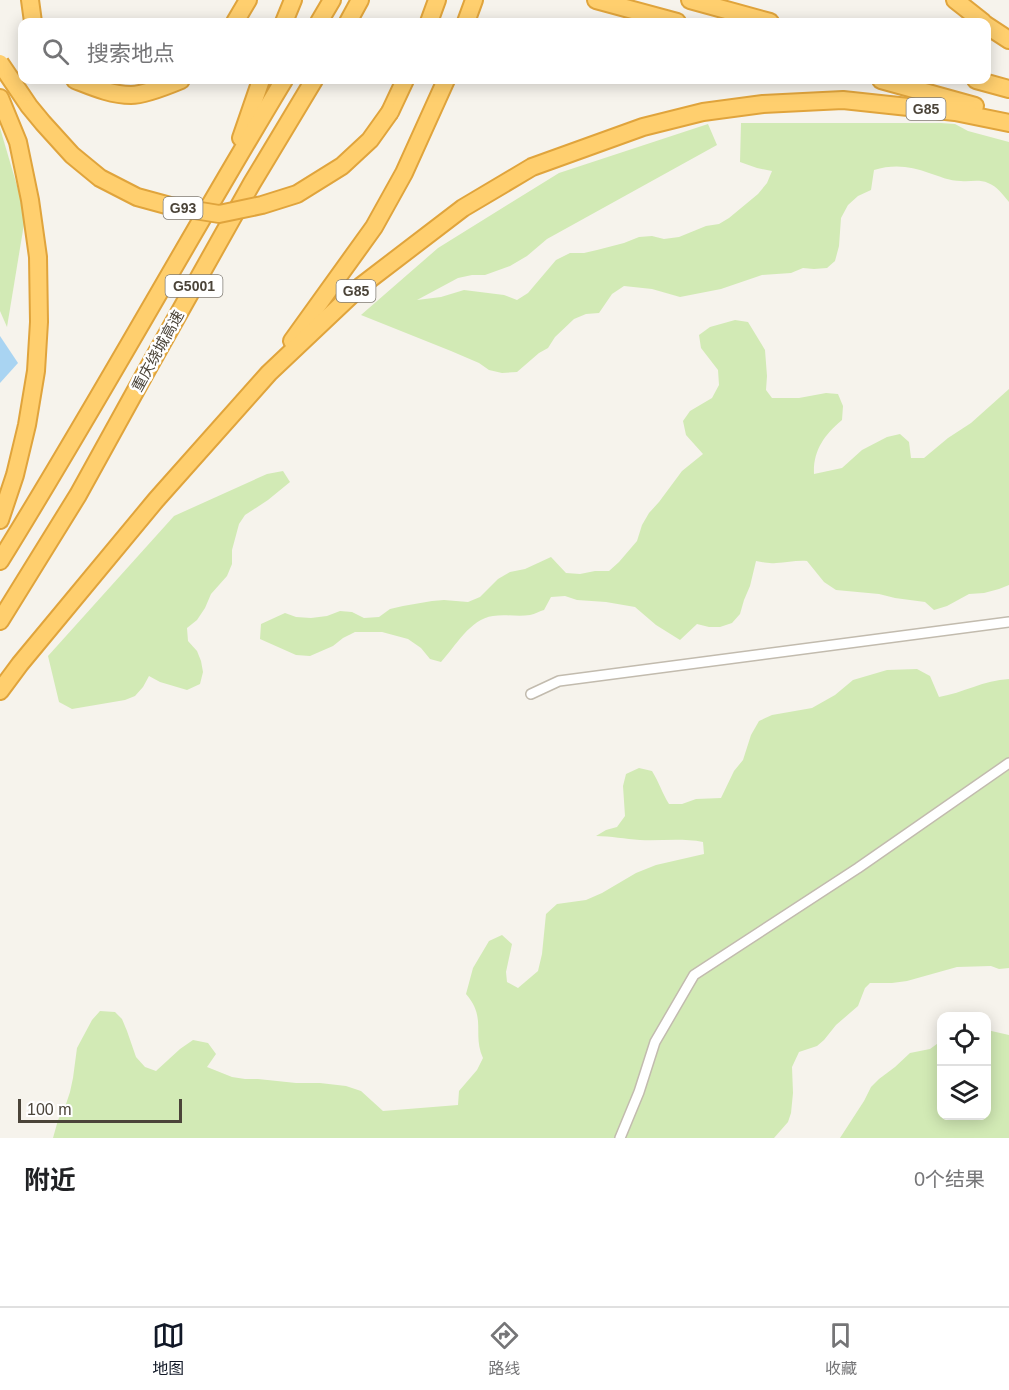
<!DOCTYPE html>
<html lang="zh">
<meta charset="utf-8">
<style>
body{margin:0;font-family:Helvetica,"Noto Sans SC",sans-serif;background:#f6f6f6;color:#202124}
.controls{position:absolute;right:18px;bottom:18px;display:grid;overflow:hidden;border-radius:12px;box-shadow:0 3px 15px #0003}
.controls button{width:54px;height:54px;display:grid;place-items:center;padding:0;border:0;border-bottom:2px solid #e0e0e0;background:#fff;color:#202124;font:30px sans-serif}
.scale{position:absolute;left:18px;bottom:15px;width:164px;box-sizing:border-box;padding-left:6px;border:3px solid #4b4439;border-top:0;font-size:16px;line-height:21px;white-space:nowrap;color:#4b4439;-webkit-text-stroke:4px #fff;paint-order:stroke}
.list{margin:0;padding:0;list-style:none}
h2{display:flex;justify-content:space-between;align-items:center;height:78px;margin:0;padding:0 24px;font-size:26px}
h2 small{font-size:20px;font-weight:400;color:#757577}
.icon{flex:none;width:33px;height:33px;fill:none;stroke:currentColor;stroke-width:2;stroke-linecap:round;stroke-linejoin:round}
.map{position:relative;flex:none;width:1009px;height:1138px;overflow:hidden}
.search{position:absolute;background:#fff;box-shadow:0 3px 15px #0003;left:18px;right:18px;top:18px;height:66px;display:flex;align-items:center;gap:15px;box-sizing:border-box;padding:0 21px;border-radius:12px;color:#757577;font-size:22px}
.sheet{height:168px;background:#fff}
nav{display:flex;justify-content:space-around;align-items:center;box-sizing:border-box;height:84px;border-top:2px solid #e0e0e0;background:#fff;font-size:16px;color:#757577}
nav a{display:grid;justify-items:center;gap:3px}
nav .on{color:#111827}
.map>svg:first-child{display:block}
</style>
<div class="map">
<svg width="1009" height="1138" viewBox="0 0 1009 1138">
<rect width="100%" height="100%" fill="#f6f3ec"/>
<g fill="#d2eab5">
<path d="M 741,123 L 941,123 L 955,124 L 968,131 L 1009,142 L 1009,202 C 1003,195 997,186 988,183 C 979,179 970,182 961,181 C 949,181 939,176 929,173 C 911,166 893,164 874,170 L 871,190 L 858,196 L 848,205 L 841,218 L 839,246 L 835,261 L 827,268 L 814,269 L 803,268 L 791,273 L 762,275 L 721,289 L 680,297 L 652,289 L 624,286 L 612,294 L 599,313 L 586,314 L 574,319 L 555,337 L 548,348 L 539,353 L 517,372 L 502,373 L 489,370 L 479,363 L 451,351 L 361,315 L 438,248 L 559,173 L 708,124 L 717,145 L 547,239 L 527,256 L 510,266 L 485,275 L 472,275 L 458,278 L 417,300 L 441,297 L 464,290 L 504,295 L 517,300 L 528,293 L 556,260 L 570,253 L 584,253 L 597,250 L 624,243 L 639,237 L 652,236 L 664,239 L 679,237 L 706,226 L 719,224 L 729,218 L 758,194 L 767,183 L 772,171 L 757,168 L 740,162 Z"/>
<path d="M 0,128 L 20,196 L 24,224 L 7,327 L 0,311 Z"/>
<path d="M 735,320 L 748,322 L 765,350 L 767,376 L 766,390 L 772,398 L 799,398 L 826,393 L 838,394 L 843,406 L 842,420 C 824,435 813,451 814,474 L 842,468 L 862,450 L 887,437 L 900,434 L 909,442 L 911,458 L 924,458 L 948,438 L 971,423 L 1009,389 L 1009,585 L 999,589 L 984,593 L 969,594 L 947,606 L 934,610 L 925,602 L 895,598 L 879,594 L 836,590 L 824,582 L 807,561 C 796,560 787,563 776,563 C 769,564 763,562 756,561 L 750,586 L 744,600 L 740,614 L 732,623 L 720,627 L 709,627 L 697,624 L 680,640 L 656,625 L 635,607 L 606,602 L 577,600 L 565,596 L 551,597 L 544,610 C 540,611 535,614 530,615 C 518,617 505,614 493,616 C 470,619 455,647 441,662 L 430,659 L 421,648 L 408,639 L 382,632 L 355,632 L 343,638 L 333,646 L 310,656 L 296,655 L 260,639 L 261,624 L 285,613 L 296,617 L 311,618 L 327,616 L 340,611 L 352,612 L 364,618 L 379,617 L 390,609 L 403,606 L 432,601 L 444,600 L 468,602 L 480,597 L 498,579 L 510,572 L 525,569 L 551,557 L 566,573 L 580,574 L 595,571 L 609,571 L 619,562 L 637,541 L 642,525 L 649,513 L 659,502 L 682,471 L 703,454 L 686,435 L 683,421 L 690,411 L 712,398 L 719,385 L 718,370 L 701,348 L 699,335 L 710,327 Z"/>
<path d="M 283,471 L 290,482 L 268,500 L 245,515 L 239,524 L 232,550 L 232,564 L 227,576 L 211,594 L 205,608 L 197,620 L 187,628 L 188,641 L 197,651 L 201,661 L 203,672 L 200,684 L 187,690 L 160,682 L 149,676 L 143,687 L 135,696 L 125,700 L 72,709 L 59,702 L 48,656 L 174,516 L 267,474 Z"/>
<path d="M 917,669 L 930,676 L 939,697 C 963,693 984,680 1009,679 L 1009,968 L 999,969 L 991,966 L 957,967 L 907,981 L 892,983 L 870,983 L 865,988 L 858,1006 L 836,1025 L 824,1040 L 817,1046 L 799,1052 L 792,1067 L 793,1093 L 791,1113 L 788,1122 L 774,1138 L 53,1138 L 58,1120 L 65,1107 L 70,1092 L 73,1078 L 77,1048 L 92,1020 L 100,1011 L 115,1012 L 122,1019 L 127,1031 L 136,1057 L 145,1067 L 156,1071 L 180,1049 L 193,1040 L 208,1043 L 216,1054 L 207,1067 L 232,1077 L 245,1079 L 258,1079 L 296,1083 L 320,1083 L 346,1086 L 361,1091 L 383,1111 L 458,1105 L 459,1091 L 477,1070 L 483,1058 C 472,1034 487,1018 466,994 L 473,968 L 489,941 L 502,935 L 512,944 L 506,972 L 507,982 L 518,988 L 538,971 L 542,954 L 546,914 L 557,904 L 586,900 L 602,893 L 636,873 L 656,865 L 704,854 L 703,842 C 682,838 661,841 640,840 C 625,839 611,836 596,836 L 606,830 L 617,827 L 625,816 L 623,786 L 626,774 L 639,768 L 652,771 C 659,782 662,793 669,804 L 682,804 L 696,799 L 721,798 L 734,771 L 743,760 L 751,735 L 759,721 L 772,715 L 812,708 L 835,695 L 853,680 L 887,670 Z"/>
<path d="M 987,1030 L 1009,1035 L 1009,1138 L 840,1138 L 864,1101 L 871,1087 L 879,1079 L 895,1067 L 910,1053 L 930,1049 L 941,1041 L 942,1116 L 986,1116 Z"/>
</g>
<path fill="#a9d4f2" d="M 0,336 L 18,363 L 0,383 Z"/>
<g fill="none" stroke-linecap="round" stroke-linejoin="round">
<g stroke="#c2bbae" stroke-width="12">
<g id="minor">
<path d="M 531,694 L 559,681 L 1009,622"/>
<path d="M 620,1138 L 639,1092 L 655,1042 L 694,975 L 858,868 L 1009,763"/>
</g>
</g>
<g stroke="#e0a43c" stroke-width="20">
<g id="motorway">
<path d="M 30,0 L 33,22"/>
<path d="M 596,0 L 677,22"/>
<path d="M 690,0 L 770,22"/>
<path d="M 955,0 L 983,22"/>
<path d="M 235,22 L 248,0"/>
<path d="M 284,22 L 293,0"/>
<path d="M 319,22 L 332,0"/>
<path d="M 348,22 L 360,0"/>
<path d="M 429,22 L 437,0"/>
<path d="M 466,22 L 474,0"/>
<path d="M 986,25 L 1009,40"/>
<path d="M 75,80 C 93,87 111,95 131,95 C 143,95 169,85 181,80"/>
<path d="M 881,80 L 975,106"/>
<path d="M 976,80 L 1009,89"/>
<path d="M 0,98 L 18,142 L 30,200 L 38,257 L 39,322 L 36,371 L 27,425 L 15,475 L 0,520"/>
<path d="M 390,112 L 405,80"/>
<path d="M 241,138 L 261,80"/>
<path d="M 292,341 L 374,227 L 404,173 L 446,80"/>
<path d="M 0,561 C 98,403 188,239 284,80"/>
<path d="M 0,621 L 78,495 L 147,370 L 252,183 L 314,80"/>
<path d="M 0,691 L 20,664 L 156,500 L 269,373 L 361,286 L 463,208 L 532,167 L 643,127 L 703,112 L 763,104 L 843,100 L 955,112 L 1009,123"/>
</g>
</g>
<use href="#minor" stroke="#fff" stroke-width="9"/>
<use href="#motorway" stroke="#ffcf6e" stroke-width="16"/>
<g stroke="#e0a43c" stroke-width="20" stroke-linecap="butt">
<path id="motorway-bridge" d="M 0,63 L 29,106 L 43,123 L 72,155 L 100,178 L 137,197 L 170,206 L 219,214 L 262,205 L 297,194 L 342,166 L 370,140 L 390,112"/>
</g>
<use href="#motorway-bridge" stroke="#ffcf6e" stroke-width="16"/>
</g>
<g text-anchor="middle" stroke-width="5" stroke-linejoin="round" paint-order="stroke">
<g fill="#fff" stroke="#817c74" stroke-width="1.5">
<rect x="906.5" y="98" width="39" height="22" rx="4.5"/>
<rect x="163.5" y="197" width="39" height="22" rx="4.5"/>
<rect x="165.5" y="275" width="57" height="22" rx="4.5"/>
<rect x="336.5" y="280" width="39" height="22" rx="4.5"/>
</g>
<g font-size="14" font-weight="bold" fill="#4b4439">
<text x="926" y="114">G85</text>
<text x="183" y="213">G93</text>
<text x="194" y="291">G5001</text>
<text x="356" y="296">G85</text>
</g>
<g font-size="15" fill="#4b4439" stroke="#fff">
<text transform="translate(158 351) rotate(-61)" y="5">重庆绕城高速</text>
</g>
</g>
</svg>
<div class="controls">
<button><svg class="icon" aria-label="locate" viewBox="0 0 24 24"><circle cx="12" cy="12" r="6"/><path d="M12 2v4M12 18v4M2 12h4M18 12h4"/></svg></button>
<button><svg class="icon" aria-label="layers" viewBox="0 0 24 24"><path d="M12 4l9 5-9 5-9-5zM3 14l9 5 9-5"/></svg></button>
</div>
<div class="scale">100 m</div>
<div class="search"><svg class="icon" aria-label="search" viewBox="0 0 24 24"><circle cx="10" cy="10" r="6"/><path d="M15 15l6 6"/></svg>搜索地点</div>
</div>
<section class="sheet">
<h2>附近<small>0个结果</small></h2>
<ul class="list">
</ul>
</section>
<nav>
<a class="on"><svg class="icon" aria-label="map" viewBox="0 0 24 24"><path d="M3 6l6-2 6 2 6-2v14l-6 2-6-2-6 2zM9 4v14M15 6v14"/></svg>地图</a>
<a><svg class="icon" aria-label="directions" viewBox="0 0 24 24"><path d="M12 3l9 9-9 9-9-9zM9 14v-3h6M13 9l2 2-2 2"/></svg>路线</a>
<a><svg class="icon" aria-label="saved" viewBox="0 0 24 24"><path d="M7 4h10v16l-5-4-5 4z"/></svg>收藏</a>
</nav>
